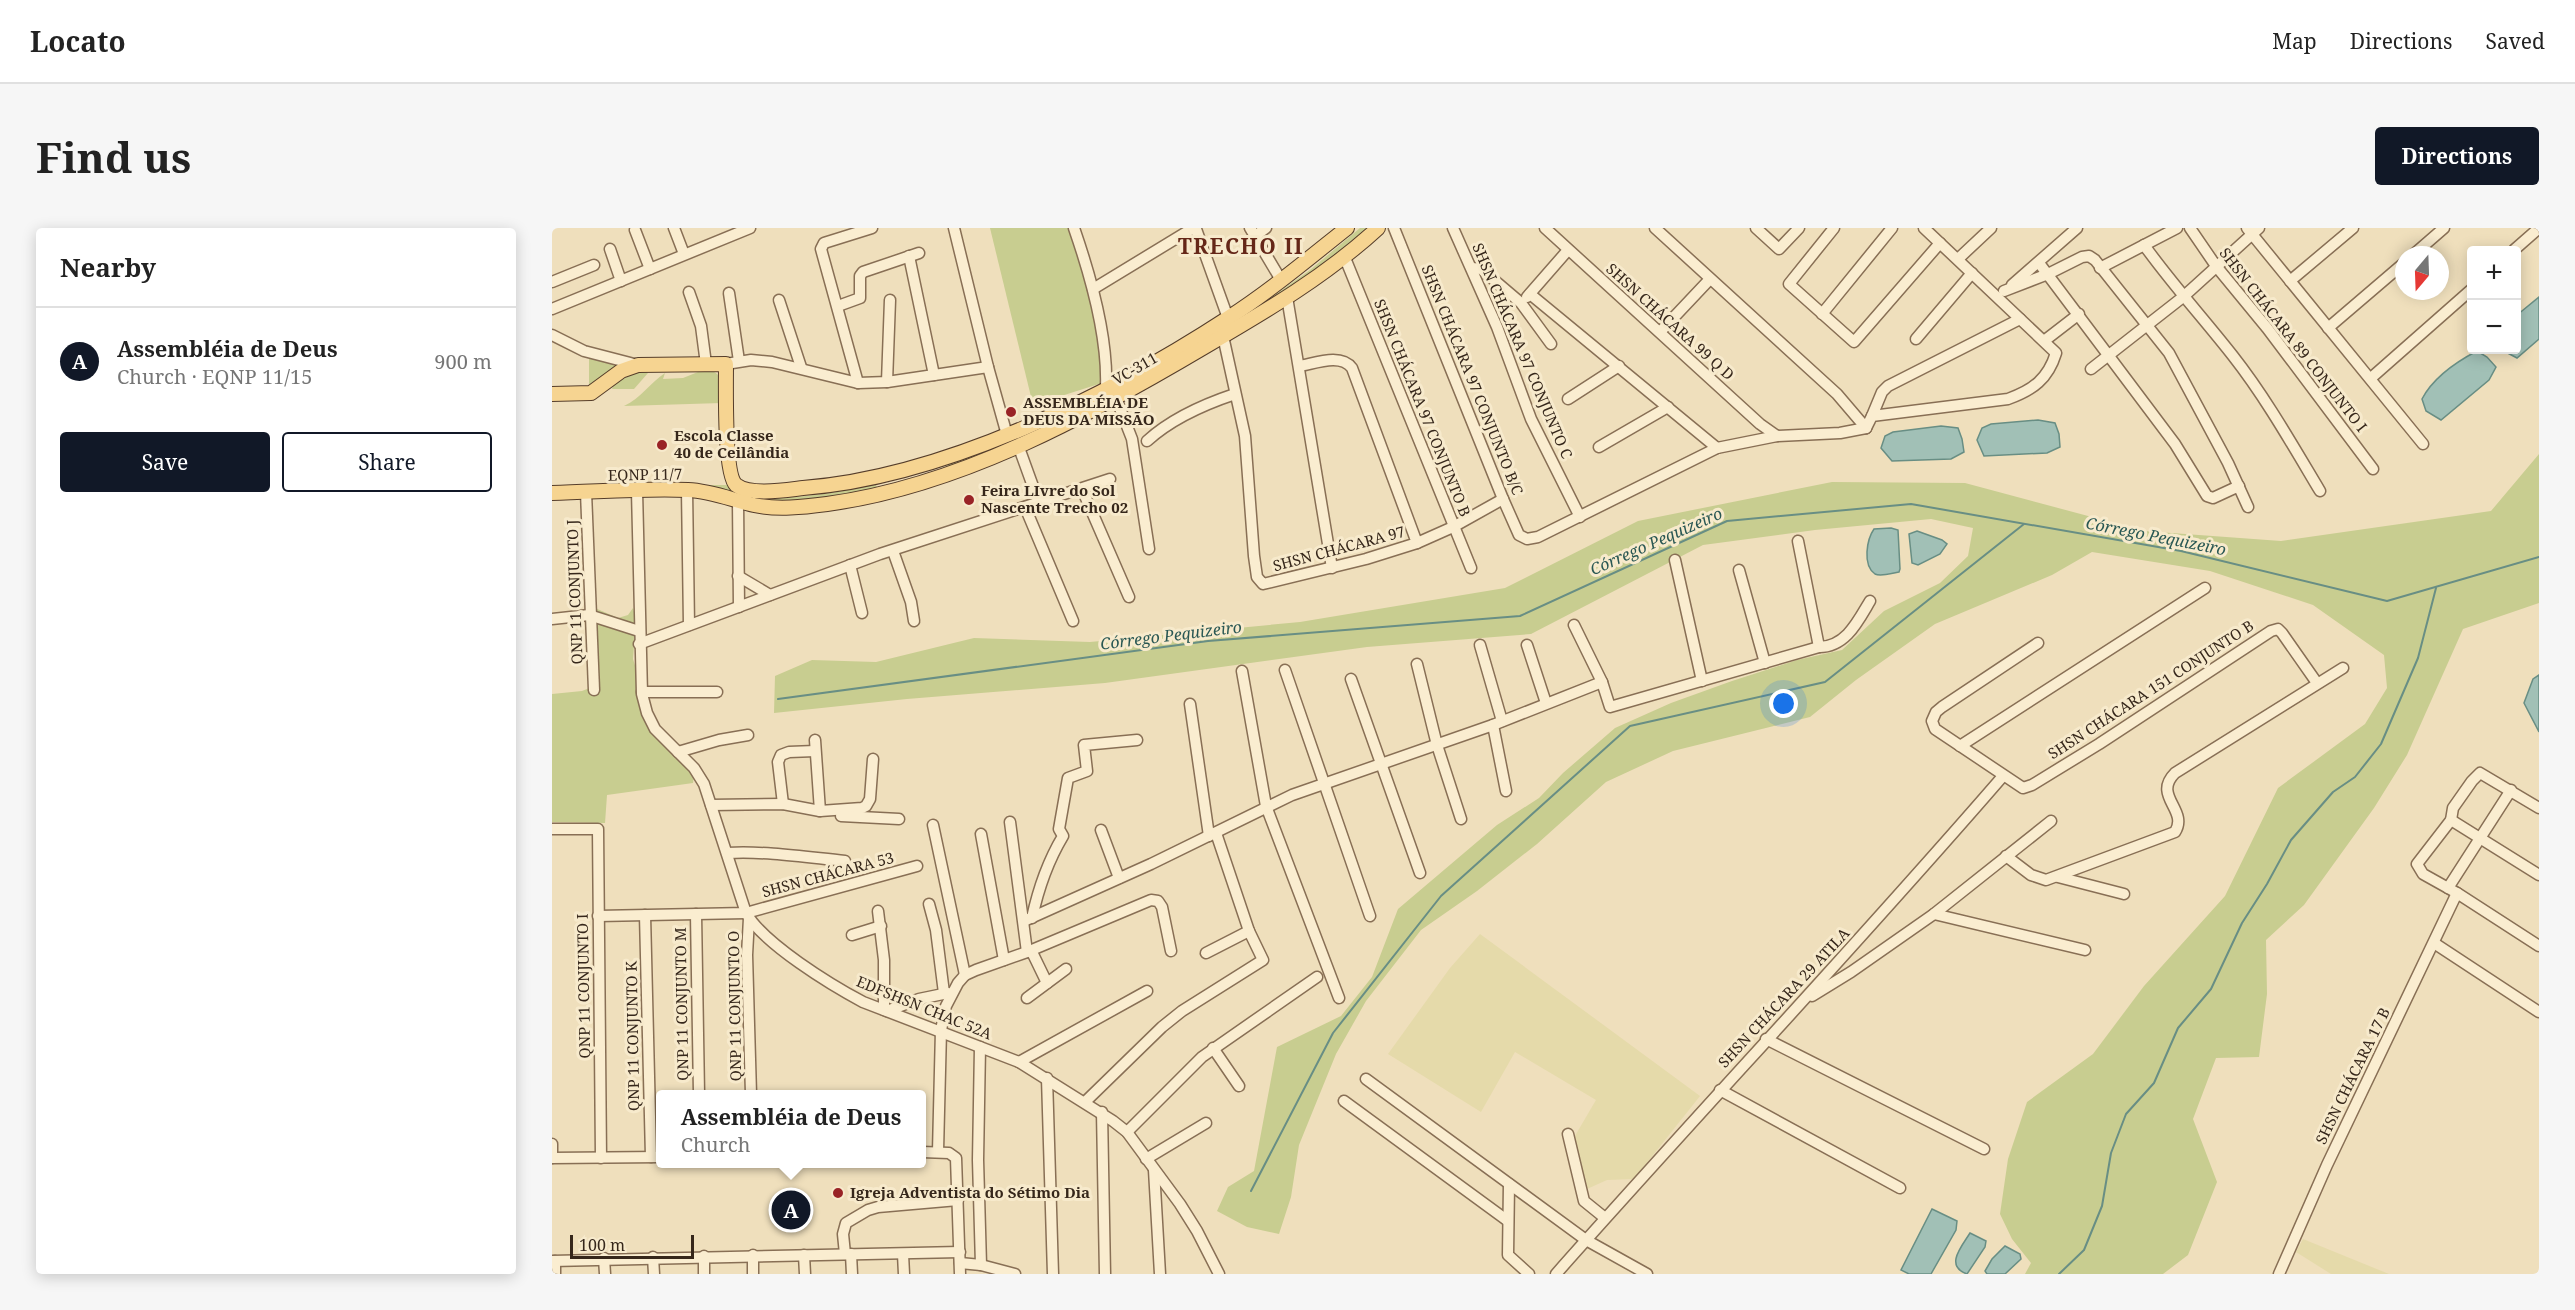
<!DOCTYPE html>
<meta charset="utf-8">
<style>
body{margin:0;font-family:"Noto Serif",serif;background:#f6f6f6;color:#222}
.controls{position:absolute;right:18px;top:18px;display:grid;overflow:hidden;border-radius:6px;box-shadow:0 3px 15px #0003}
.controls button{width:54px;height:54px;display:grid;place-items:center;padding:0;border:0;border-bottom:2px solid #e0e0e0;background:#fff;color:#222;font:30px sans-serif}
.compass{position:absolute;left:1843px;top:18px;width:54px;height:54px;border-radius:50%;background:#fff;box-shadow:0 3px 15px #0003;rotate:199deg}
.scale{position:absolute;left:18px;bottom:15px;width:124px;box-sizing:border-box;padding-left:6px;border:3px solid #36271b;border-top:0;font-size:16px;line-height:21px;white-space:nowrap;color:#36271b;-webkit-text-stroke:4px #f7eacc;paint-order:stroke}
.you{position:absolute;left:1232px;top:476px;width:21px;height:21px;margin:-15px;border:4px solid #fff;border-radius:50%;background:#1a73e8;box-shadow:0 0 0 9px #1a73e833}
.badge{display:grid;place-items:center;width:39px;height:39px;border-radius:50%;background:#111827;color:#fff;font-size:20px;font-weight:700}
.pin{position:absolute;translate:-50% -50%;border:3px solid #fff;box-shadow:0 2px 6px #0006}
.popup{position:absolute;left:104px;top:862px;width:270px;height:78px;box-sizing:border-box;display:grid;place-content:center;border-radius:6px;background:#fff;filter:drop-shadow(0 2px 4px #0005);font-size:20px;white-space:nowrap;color:#767676}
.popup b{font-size:22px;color:#222}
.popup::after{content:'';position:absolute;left:50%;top:100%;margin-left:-12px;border:12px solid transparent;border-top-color:#fff}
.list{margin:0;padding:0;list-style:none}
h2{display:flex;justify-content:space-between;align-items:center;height:78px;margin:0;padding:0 24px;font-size:26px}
h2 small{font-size:20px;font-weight:400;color:#767676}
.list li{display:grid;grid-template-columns:39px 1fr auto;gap:18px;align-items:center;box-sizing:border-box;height:108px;padding:0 24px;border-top:2px solid #e0e0e0}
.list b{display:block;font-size:22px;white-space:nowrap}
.list p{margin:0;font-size:20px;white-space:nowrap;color:#767676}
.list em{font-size:20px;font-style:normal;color:#767676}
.actions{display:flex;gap:12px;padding:18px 24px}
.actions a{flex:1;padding:14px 0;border:2px solid #111827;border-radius:6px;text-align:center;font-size:21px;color:#111827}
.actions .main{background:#111827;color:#fff}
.map{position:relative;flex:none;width:1987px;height:1046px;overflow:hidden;border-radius:6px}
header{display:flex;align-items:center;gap:36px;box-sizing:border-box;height:84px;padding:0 30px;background:#fff;border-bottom:2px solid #e0e0e0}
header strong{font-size:28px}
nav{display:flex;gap:33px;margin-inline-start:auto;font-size:21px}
.intro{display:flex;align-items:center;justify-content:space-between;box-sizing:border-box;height:144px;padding:0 36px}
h1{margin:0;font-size:42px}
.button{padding:15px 27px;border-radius:6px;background:#111827;color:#fff;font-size:21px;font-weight:700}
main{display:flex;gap:36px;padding:0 36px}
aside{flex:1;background:#fff;border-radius:6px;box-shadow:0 3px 15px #0003}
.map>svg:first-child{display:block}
</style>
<header>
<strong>Locato</strong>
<nav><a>Map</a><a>Directions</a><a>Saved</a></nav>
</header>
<div class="intro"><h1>Find us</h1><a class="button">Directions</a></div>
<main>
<aside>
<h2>Nearby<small></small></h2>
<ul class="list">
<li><span class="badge">A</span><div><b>Assembléia de Deus</b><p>Church · EQNP 11/15</p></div><em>900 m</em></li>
</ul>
<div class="actions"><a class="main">Save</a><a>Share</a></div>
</aside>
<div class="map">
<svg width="1987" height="1046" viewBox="0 0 1987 1046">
<rect width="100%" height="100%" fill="#efdfbc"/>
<g fill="#e5daaa">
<path d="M 928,706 L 1148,868 L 1082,951 L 1055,952 L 1035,961 L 1020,913 L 1044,872 L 963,824 L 929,884 L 836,826 L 898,740 Z"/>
<path d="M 1751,1011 L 1837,1046 L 1779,1046 L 1744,1024 Z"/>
</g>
<g fill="#c8cd90">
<path d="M 438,0 L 522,0 L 555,140 L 550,155 L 481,177 Z"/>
<path d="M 808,0 L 821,0 L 754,50 L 610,141 L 520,191 L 431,227 L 414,237 L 373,252 L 355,255 L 355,252 L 388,242 L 406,231 L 500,195 L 552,171 L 696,86 L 758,42 Z"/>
<path d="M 37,126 L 73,138 L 37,161 Z"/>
<path d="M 151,142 C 173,142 171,158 170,175 L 72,178 C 89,170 98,155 113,145 L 111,151 L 131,150 Z"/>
<path d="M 86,144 L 96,145 L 82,161 L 60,161 L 62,155 Z"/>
<path d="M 1987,226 L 1987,375 L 1911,401 L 1855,527 L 1822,580 L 1752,677 L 1714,712 L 1715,766 L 1707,829 L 1664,830 L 1641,891 L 1665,954 L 1636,1027 L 1611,1046 L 1473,1046 L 1479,1035 L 1460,1011 L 1448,986 L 1456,931 L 1475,874 L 1541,826 L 1592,758 L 1673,668 L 1726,560 L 1813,496 L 1835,460 L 1832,427 L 1761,377 L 1658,343 L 1540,324 L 1500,347 L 1383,396 L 1304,452 L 1258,489 L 1121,523 L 1054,554 L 985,616 L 925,663 L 869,702 L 814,773 L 784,826 L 747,917 L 739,969 L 727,1006 L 695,999 L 665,983 L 676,959 L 702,943 L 725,819 L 789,788 L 820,749 L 846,681 L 945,597 L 987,570 L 1011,545 L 1063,500 L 1119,475 L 1180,453 L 1245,432 L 1290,422 L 1332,383 L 1388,355 L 1416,328 L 1421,300 L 1379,291 L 1263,302 L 1151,317 L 979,406 L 815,419 L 553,455 L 355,471 L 222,485 L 223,448 L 260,432 L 324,434 L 422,410 L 538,414 L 748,394 L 953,360 L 1086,293 L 1280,254 L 1413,255 L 1592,303 L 1729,313 L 1939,283 Z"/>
<path d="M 323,256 L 326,260 L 222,278 L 142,257 L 177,257 L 179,261 C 217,277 283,266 323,256 Z"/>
<path d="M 43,380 L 66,390 L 76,387 L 81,380 L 84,391 L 81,431 L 101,495 L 143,541 L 141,555 L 55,567 L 53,595 L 0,594 L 0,466 L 30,463 L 45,457 Z"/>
</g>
<g fill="#a1c0b6" stroke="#688e84" stroke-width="1.5">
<path d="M 1987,69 L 1987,111 L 1965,130 L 1950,122 L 1964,122 L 1965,87 Z"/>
<path d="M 1925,123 L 1935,129 L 1944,139 L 1937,152 L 1889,192 L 1874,183 L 1870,171 C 1881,150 1904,134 1925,123 Z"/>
<path d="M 1486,192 L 1503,195 L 1507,206 L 1508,219 L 1495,225 L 1432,228 L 1425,212 L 1430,200 L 1439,196 Z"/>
<path d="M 1389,198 L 1406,200 L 1410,211 L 1412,224 L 1399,231 L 1340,233 L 1329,220 L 1333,208 L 1341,204 Z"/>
<path d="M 1339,300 L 1346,302 L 1348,341 L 1347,344 C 1340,345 1329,349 1323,346 C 1310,337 1315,311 1322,301 Z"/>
<path d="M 1365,303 L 1390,312 L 1395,316 L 1388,326 L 1366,337 L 1360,335 L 1357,306 Z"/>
<path d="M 1987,447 L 1987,504 L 1972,475 L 1981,451 Z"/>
<path d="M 1380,981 L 1405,993 L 1404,1002 L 1379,1046 L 1357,1046 L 1349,1042 Z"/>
<path d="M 1418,1005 L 1434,1013 L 1433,1019 L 1415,1046 C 1392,1038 1410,1018 1418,1005 Z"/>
<path d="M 1453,1018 L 1468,1026 L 1469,1031 L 1453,1046 L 1435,1046 L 1433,1043 L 1440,1031 Z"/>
</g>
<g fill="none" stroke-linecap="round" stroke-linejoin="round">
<g stroke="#688e84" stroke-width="2">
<path d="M 226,471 L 656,413 L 968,388 L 1175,293 L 1359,276 L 1629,323 L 1835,373 L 1987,329"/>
<path d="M 699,963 L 781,805 L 889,668 L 1078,498 L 1273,454 L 1472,296"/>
<path d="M 1507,1046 L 1532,1022 L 1550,978 L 1559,925 L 1574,886 L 1602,855 L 1626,800 L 1659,761 L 1690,695 L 1715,656 L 1739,612 L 1781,564 L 1803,549 L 1829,516 L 1866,430 L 1884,360"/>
</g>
<g stroke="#886f55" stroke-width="13">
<g id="minor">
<path d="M 122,0 L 132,26"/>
<path d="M 402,0 L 436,139 L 455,207"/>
<path d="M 522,0 C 539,49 556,108 554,159"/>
<path d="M 698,0 L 729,52"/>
<path d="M 842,0 L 951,271 L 967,307 L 975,311 L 986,309 L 1165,220 L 1225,208 L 1288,205 L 1314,200"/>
<path d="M 901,0 L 945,99 L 979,191 L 1028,289"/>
<path d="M 993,0 L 1208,196 L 1225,208"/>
<path d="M 1103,0 L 1285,166 L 1314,200"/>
<path d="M 1204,0 L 1227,21 L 1247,0"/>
<path d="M 1282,0 L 1237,56 L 1302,114 L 1388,15"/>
<path d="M 1638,0 L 1664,38 L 1715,100 L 1821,241"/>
<path d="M 1695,0 L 1871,216"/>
<path d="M 83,2 L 98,41"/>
<path d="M 703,8 L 714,0"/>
<path d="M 1592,17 C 1620,56 1652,91 1681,128 C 1714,170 1741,218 1768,263"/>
<path d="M 58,21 L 69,53"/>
<path d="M 1962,22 L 1987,0"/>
<path d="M 1861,27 L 1892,0"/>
<path d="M 357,28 L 382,147"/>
<path d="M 793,30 L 919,340"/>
<path d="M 1406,31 L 1439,0"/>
<path d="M 1487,35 L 1623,216 L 1655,268 L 1661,270 L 1687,258"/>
<path d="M 920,40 L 929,41 L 969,75 L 999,116"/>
<path d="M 1548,40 L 1625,0"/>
<path d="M 1738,53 L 1801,0"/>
<path d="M 0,54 L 42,37"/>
<path d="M 1460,57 L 1525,0"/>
<path d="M 541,61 L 638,2 L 644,1 L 676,90"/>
<path d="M 1452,63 L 1496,46 L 1530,29 L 1537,28 L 1543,32 L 1617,125 L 1676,235 L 1696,279"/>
<path d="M 137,64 L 149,98 L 154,136"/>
<path d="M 177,65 L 187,133"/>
<path d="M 978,66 L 1165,220"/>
<path d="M 735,69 L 780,340"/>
<path d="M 975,69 L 1016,22"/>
<path d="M 227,72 L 249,139"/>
<path d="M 286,78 L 308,70 L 308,48 L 311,44 L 367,25"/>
<path d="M 0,81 L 198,0"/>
<path d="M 1270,86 L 1340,0"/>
<path d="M 1776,100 L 1852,35"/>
<path d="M 1108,104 L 1158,51"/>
<path d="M 0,107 L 32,123 L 86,137"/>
<path d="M 671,108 L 693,208 L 702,328 L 705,349 L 711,356 L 814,331 L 865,315 L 800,140 C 789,125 764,135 748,138"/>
<path d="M 1364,111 L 1420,45"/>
<path d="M 1492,113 L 1527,86"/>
<path d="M 174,136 L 199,132 L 220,134 L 306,155 L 335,154 L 436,139"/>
<path d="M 1539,141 L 1631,69 L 1707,0"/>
<path d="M 1819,150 L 1920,61"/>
<path d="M 335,154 L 338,72"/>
<path d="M 306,155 L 269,21 L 272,15 L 320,0"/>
<path d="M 564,170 L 580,211 L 597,321"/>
<path d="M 1016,171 L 1067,138"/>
<path d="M 1320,188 L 1330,164 L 1336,158 L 1468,91"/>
<path d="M 1314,200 L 1320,188 L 1456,171 C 1481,162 1496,151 1504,125 L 1372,0"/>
<path d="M 595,213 C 619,191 653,176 683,166"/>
<path d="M 466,217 L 487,275"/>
<path d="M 1047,219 L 1116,179"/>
<path d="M 530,261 L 577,369"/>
<path d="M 135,262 L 137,397"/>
<path d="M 85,263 L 90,466 L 95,485 L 103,501 L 142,540 L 152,556 L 194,685 C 212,716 279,757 311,774 L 467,834 L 561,893 L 575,904 L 628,976 L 645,1003 L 667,1046"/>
<path d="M 34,264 L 42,462"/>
<path d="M 186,273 L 187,379"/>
<path d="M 473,279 L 521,393"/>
<path d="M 1246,313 L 1267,419"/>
<path d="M 865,315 L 901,299 L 951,271"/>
<path d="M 341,323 L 359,374 L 362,393"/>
<path d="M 1123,332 L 1150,453"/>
<path d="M 298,337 L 310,385"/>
<path d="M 1187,342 L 1213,435"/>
<path d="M 186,348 L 218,367"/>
<path d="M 0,391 L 37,387 L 87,403"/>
<path d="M 1022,397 L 1050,454 L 1058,479 L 1267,419 C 1294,419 1306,393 1318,373"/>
<path d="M 1486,415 L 1390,479 L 1384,484 L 1380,493 L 1383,501 L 1471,560 L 1480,557 L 1547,516 L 1719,403 L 1726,401 L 1730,405 L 1765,455"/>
<path d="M 87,416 L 328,326 L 558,251"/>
<path d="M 928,417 L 950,493"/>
<path d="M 975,417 L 994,475"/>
<path d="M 865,436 L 885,517 L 909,591"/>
<path d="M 733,442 L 818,688"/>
<path d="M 690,443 L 714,578 L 787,770"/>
<path d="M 799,451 L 868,645"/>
<path d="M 90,464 L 165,464"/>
<path d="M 638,476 L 657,608"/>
<path d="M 941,497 L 954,563"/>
<path d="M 263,512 L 268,583"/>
<path d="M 1408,518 L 1653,360"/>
<path d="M 126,524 L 167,512 L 196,507"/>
<path d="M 231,576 L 226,534 L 229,527 L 237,524 L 263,523"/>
<path d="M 159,577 L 231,576 L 268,583 L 310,580 L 314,578 L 318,571 L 321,531"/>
<path d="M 1987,580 L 1928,545 L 1920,553 L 1901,580 L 1899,592 L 1865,636 L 1871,646 L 1905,665 L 1987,718"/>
<path d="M 289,588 L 347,591"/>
<path d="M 1899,592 L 1987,647"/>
<path d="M 458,594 L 475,724"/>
<path d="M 381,597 L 413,747"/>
<path d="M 0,601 L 46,601 L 49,930"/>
<path d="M 549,602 L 567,650"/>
<path d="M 429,606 L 452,732"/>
<path d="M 175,625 C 215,623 253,629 293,633"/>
<path d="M 1454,628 L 1479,647 L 1494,652 L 1623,604 C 1637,582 1600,568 1623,545 L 1791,440"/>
<path d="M 1506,649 L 1572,666"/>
<path d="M 1896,660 L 1959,562"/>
<path d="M 377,676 L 384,702 L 392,765"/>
<path d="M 326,683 L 332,732 L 332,782"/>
<path d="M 144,686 L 147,866"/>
<path d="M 1382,686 L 1533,722"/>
<path d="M 93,687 L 99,929"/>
<path d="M 46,688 L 194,685 L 365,638"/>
<path d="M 197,690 L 195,727 L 199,866"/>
<path d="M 480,690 C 486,662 496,633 511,608 L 507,601 L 516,550 L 535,543 L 532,517 L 585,512"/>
<path d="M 472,693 L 599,636 L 740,567 L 941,497 L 1050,454"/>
<path d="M 300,707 L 329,698"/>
<path d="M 1882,715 L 1987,784"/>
<path d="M 479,722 L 495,755"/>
<path d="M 654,725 L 697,703"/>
<path d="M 1260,768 L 1299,744 L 1382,686 L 1499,593"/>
<path d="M 475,770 L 514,741"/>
<path d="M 335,783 L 367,771 L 396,765"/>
<path d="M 1214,811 L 1432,921"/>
<path d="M 428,819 L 426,932 L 429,1037"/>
<path d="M 661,820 L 687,858"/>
<path d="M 467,834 L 595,763"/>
<path d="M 495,850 L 501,1046"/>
<path d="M 814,851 L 1034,1012 L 1095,1046"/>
<path d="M 1168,862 L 1348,960"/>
<path d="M 792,873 L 956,993"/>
<path d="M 533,874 L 610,799 L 630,783 L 711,732 L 697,703 L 664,605"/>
<path d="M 550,884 L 553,1046"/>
<path d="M 575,904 L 650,829 L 765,749"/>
<path d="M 1016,906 L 1032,973 L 1053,990"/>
<path d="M 0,916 L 0,930"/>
<path d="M 386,923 L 389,802 L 394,778 L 406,755 L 413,747 L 424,742 L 475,724 L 599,672 L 606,673 L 610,679 L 619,723"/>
<path d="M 370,924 L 397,925 L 404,930 L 408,1046"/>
<path d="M 0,930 L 109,929"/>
<path d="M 594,931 L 654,895"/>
<path d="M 602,942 L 608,1046"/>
<path d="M 957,956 L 956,1027 L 977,1046"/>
<path d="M 293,1026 L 291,1006 L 294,995 L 316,982 L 326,979 L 406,972"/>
<path d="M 299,1026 L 300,1046"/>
<path d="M 351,1026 L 352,1046"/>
<path d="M 201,1027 L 201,1046"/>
<path d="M 252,1027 L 253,1046"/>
<path d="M 152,1028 L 152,1046"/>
<path d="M 101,1029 L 102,1046"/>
<path d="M 52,1030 L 53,1046"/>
<path d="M 0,1033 L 408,1024"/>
<path d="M 3,1033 L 3,1046"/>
<path d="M 408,1035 L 429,1037 L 463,1046"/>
<path d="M 1004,1046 C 1152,879 1305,717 1451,548"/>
<path d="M 1727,1046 L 1775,937 L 1905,665"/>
</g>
</g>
<g stroke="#553d2a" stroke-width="16">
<g id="major">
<path d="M 0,166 L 39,165 L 69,143 L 86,137 L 174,136 C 174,157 172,246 184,257 C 198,268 234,262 251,260 C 393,249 558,167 676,90 C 718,63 756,31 795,0"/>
<path d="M 0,265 C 45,264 91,260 136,262 C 160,263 180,272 202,277 C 225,282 252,279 275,276 C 409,258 539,186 654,118 C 714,83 774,48 826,0"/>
</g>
</g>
<use href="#minor" stroke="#faedd0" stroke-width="10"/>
<use href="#major" stroke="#f6d491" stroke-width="14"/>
</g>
<g fill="#992326" stroke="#f7eacc" stroke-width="2">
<circle cx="459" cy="184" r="6"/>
<circle cx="110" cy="217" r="6"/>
<circle cx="417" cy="272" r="6"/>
<circle cx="286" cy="965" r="6"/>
</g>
<g text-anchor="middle" stroke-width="6" stroke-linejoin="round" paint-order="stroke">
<g font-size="15" fill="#36271b" stroke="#f7eacc">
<text transform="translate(1118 94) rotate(42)" y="5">SHSN CHÁCARA 99 Q D</text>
<text transform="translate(1741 112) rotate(52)" y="5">SHSN CHÁCARA 89 CONJUNTO I</text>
<text transform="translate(970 123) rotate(67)" y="5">SHSN CHÁCARA 97 CONJUNTO C</text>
<text transform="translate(583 141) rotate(-30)" y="5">VC-311</text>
<text transform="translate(920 152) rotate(68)" y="5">SHSN CHÁCARA 97 CONJUNTO B/C</text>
<text transform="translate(870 180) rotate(68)" y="5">SHSN CHÁCARA 97 CONJUNTO B</text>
<text transform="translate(93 247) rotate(-1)" y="5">EQNP 11/7</text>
<text transform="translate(787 321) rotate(-15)" y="5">SHSN CHÁCARA 97</text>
<text transform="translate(23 364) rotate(-92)" y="5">QNP 11 CONJUNTO J</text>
<text transform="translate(1599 462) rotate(-33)" y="5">SHSN CHÁCARA 151 CONJUNTO B</text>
<text transform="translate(276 647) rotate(-15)" y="5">SHSN CHÁCARA 53</text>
<text transform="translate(32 758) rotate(-91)" y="5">QNP 11 CONJUNTO I</text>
<text transform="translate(1232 770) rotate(-47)" y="5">SHSN CHÁCARA 29 ATILA</text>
<text transform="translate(130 776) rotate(-91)" y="5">QNP 11 CONJUNTO M</text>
<text transform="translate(183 778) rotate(-91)" y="5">QNP 11 CONJUNTO O</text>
<text transform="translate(372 780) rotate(22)" y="5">EDFSHSN CHAC 52A</text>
<text transform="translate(81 808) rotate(-91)" y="5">QNP 11 CONJUNTO K</text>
<text transform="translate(1801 848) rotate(-64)" y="5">SHSN CHÁCARA 17 B</text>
</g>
<g font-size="15" font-weight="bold" fill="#36271b" stroke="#f7eacc" text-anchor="start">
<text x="471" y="180">ASSEMBLÉIA DE<tspan x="471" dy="17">DEUS DA MISSÃO</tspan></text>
<text x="122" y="213">Escola Classe<tspan x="122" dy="17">40 de Ceilândia</tspan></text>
<text x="429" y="268">Feira LIvre do Sol<tspan x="429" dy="17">Nascente Trecho 02</tspan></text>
<text x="298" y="970">Igreja Adventista do Sétimo Dia</text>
</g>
<g font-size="16" font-style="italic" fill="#295753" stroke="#f7eacc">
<text transform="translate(1604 308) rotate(11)" y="6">Córrego Pequizeiro</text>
<text transform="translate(1104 313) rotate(-24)" y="6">Córrego Pequizeiro</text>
<text transform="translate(619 407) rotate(-7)" y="6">Córrego Pequizeiro</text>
</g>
<g font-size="21" font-weight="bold" letter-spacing="1.5" fill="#652718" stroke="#f7eacc">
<text x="689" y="26">TRECHO II</text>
</g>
</g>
</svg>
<div class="controls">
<button>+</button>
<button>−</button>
</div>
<svg class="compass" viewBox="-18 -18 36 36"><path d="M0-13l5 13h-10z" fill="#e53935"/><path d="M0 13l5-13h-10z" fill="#767676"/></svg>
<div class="scale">100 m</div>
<div class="you"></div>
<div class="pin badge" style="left:239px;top:982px">A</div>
<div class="popup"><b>Assembléia de Deus</b>Church</div>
</div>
</main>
